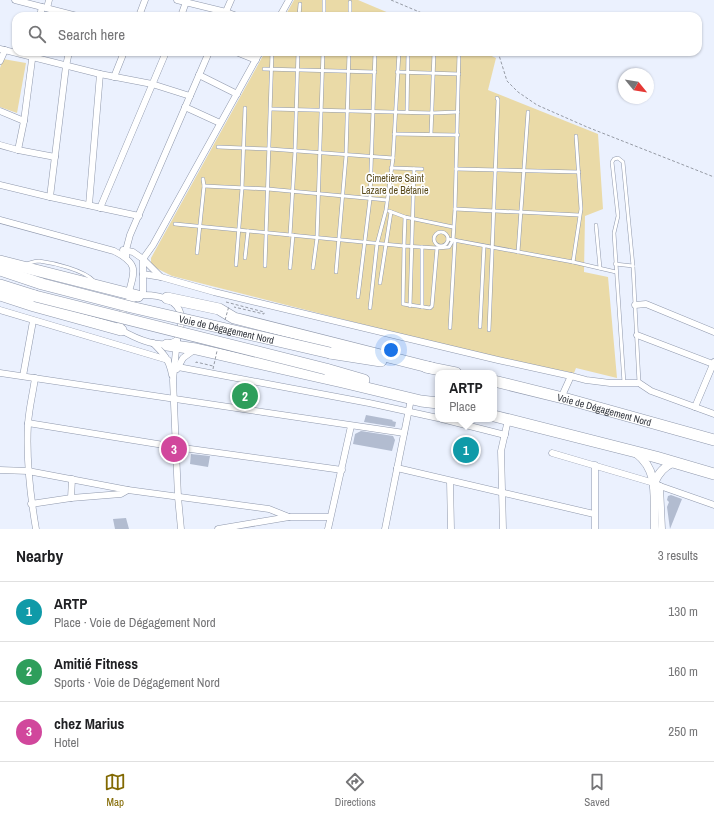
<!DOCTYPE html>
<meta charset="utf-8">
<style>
body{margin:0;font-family:"Archivo Narrow",sans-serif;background:#f6f6f6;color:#202124}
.compass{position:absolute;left:618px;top:68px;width:36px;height:36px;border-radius:50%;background:#fff;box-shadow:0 1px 3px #0004;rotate:120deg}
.you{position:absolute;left:391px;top:350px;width:14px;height:14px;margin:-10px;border:3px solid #fff;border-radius:50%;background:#1a73e8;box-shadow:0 0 0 6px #1a73e833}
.badge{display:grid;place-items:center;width:26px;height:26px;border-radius:50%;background:#826902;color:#fff;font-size:13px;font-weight:700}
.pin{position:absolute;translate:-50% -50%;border:2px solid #fff;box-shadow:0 1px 4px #0006}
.popup{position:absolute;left:435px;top:370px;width:62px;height:52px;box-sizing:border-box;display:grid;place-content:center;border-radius:8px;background:#fff;filter:drop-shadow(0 1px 3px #0005);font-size:13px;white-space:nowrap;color:#757577}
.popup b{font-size:15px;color:#202124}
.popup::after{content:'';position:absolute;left:50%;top:100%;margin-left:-8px;border:8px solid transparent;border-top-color:#fff}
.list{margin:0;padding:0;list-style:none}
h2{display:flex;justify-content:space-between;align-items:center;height:52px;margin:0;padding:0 16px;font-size:17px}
h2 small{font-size:13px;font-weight:400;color:#757577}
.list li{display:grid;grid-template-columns:26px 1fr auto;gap:12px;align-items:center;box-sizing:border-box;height:60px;padding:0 16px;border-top:1px solid #e0e0e0}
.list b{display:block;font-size:15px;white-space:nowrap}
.list p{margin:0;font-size:13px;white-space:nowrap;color:#757577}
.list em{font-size:13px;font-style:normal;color:#757577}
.icon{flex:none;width:22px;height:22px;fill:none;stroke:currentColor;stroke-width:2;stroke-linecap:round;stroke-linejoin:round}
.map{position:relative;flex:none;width:714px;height:529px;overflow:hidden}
.search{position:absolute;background:#fff;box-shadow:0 1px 3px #0004;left:12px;right:12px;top:12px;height:44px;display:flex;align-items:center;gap:10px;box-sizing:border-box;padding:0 14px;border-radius:12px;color:#757577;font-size:15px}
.sheet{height:232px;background:#fff}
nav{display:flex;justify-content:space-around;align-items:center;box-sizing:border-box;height:56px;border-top:1px solid #e0e0e0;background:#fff;font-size:11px;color:#757577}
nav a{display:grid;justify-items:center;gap:2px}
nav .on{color:#826902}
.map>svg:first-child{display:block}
</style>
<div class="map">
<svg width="714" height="529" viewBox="0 0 714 529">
<rect width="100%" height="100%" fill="#ebf1fe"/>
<g fill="#eadaa7">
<path d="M 294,0 L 358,0 L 396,16 L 285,16 Z"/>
<path d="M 265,52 L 483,52 L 496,58 L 488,90 L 598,134 L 603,209 L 585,216 L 584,272 L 608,277 L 617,378 L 576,368 L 574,373 L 499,359 L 172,276 L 156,268 L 151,263 L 151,258 Z"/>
<path d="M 3,59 L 26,63 L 17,113 L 0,107 L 0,68 Z"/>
</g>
<g fill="#b2bcd0">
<path d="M 366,415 L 393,420 L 392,421 L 396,422 L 395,427 L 364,422 Z"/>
<path d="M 361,431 L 393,436 L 395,440 L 392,451 L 353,444 L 355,434 Z"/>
<path d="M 456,439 L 479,445 L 475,461 L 452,455 Z"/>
<path d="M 191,454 L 210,456 L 208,467 L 190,464 Z"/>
<path d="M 671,495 L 682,499 L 670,529 L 667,507 L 669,502 L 667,500 L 668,496 Z"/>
<path d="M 126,518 L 129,529 L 115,529 L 113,519 Z"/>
</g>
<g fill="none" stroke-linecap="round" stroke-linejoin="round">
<g stroke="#8f98ac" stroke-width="4">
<g id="lane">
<path d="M 350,14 L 376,14 L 377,16"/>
<path d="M 299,16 L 300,4"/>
<path d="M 324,16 L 324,0"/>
<path d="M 350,16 L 350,2"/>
<path d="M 264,69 L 375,72"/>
<path d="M 397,72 L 459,74"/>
<path d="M 271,109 L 432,113 L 458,112"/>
<path d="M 407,112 L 408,52"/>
<path d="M 394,134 L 458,135"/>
<path d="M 431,134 L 434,52"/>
<path d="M 218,147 L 270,149 L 393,158"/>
<path d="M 391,168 L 422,169"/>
<path d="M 456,169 L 579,172"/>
<path d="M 204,186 L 268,189 L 387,200"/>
<path d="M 455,209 L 579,215"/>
<path d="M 389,211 L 405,217 L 453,227"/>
<path d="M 175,224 L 404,246 L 405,217"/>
<path d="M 596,225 L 600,268"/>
<circle cx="441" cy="239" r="7"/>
<path d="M 290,235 L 295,151 L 298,52"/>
<path d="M 448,239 L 573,262 L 616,272"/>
<path d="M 404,246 L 437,248 L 432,306 L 430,308 L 403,304 Z"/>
<path d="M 437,248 L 449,247 L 453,240 L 455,209 L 459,52"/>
<path d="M 518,252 L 528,112"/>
<path d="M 197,253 L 204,186 L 203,179"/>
<path d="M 245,258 L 248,231"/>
<path d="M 573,262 L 581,209 L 576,136"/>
<path d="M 26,264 C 30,263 34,261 39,261 C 54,263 84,270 94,281"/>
<path d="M 615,264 L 633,266"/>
<path d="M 236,265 L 242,188 L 245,108"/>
<path d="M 265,266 L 272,52"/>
<path d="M 290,268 L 293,235"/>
<path d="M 313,268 L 317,238 L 323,52"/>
<path d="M 336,272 L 346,156 L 349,52"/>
<path d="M 380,283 L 391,212"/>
<path d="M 358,297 L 370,199 L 375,52"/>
<path d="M 410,306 L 414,169"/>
<path d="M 422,307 L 422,247"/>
<path d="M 370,308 L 377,244 L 386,210 L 393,158 L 399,52"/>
<path d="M 480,327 L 484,246"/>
<path d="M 450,328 L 455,240"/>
<path d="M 489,330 L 498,100 L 497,98"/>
<path d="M 624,383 L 614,233 L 618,216 L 612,162 L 614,159 L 618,158 L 623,162 L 633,266 L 639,383"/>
</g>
</g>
<g stroke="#8f98ac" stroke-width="7">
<g id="street">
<path d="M 15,0 L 77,16"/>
<path d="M 177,0 L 226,12 L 237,16"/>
<path d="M 47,8 L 49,0"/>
<path d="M 40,16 L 42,7"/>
<path d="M 139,16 L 145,0"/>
<path d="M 181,16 L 186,2"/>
<path d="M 224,16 L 231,0"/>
<path d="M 280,16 L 289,0"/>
<path d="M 0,49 L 100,74 L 152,84 L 190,96"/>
<path d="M 236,52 L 256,60"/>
<path d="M 0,61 L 5,50"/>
<path d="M 199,75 L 237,94"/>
<path d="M 114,77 L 124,52"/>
<path d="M 185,107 L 220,123"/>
<path d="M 0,111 L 24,121"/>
<path d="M 0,145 L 18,150 L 55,157"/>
<path d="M 18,150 L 24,121 L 33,52"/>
<path d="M 0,185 L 50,197 L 139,216"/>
<path d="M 50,197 L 66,66 L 69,52"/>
<path d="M 89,205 L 100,74"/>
<path d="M 100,208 L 166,52"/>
<path d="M 0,220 L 114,251 C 139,264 135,270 128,295"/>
<path d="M 123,250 L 133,252 L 143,259 L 143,295"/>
<path d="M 126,257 L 126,250 L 130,235 L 209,52"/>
<path d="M 143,274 L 161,277 L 214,292 L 498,360 L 571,376 L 561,398"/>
<path d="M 161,277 L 143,259 L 153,245 L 260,52"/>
<path d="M 143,295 C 159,295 177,298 181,315 C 183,322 179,333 177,340 C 162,351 135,338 121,330 L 120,321 L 126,302 Z"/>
<path d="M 635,305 L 646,304 L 714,332"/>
<path d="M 0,310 L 168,360"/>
<path d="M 637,335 L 713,364"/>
<path d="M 177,340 L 173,380 L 178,497 L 181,529"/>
<path d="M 153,343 C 164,354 169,359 172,375"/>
<path d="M 178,367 L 369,403 L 438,418"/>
<path d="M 177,369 L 183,358 L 194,350"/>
<path d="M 0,373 L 404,433"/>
<path d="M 23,376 L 33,321"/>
<path d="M 571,376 L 586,380 L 610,383 L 639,383 L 651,391 L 714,414"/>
<path d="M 35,378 C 33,393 29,408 28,424 C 26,459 30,494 36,529"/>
<path d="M 695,407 L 714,362"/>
<path d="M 442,419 L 505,435"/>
<path d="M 28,423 L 176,447 L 342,470"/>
<path d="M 552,453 L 654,483 L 660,486 L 714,505"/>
<path d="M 397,468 L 594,514"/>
<path d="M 0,470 L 28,471 L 128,490 L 269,509 L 289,517"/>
<path d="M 450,481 L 451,529"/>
<path d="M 660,486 L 662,529"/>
<path d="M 71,498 L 72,479"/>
<path d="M 31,504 L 71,498 L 121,494 L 128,490"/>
<path d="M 218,529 L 289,517 L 330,517"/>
<path d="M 328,529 L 351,426"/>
<path d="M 385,529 L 411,399"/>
<path d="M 503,529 L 501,451 L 508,420"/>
<path d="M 595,529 L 595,465"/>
</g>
</g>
<g stroke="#8f98ac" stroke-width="9">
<g id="secondary">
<path d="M 636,453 C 661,472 653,501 655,529"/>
<path d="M 654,483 C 659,472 664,467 674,462"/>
</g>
</g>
<g stroke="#8f98ac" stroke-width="12">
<g id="highway">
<path d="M 0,261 L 138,296"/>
<path d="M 0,270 L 42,284"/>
<path d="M 0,285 L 35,296"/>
<path d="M 0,295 L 34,306 L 121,330"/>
<path d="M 167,298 L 219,309 L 234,318 L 432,368"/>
<path d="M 167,345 L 196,349 L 342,382 L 421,401 L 438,403"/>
<path d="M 330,353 L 381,361"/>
<path d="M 426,367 L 456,373"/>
<path d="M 326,369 L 364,380"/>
<path id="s1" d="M 494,381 L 567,399 L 714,440"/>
<path d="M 494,416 L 656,457 L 714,474"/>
</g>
</g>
<g stroke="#969ba5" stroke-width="1" stroke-dasharray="3 2" stroke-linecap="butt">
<path d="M 391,0 L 429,16"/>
<path d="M 498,52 L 507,81 L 518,92 L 537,105 L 587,127 L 714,177"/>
<path d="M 226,302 L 264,312 L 264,314 L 234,307"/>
<path d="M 196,363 L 196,362 L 213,366"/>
</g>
<use href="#lane" stroke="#fff" stroke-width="3"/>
<use href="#street" stroke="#fff" stroke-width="6"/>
<use href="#secondary" stroke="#fff" stroke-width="8"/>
<use href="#highway" stroke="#fff" stroke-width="11"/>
<g stroke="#8f98ac" stroke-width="12" stroke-linecap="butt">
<g id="highway-bridge">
<path id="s2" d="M 42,284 L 131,307 L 330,353"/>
<path d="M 35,296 L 326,369"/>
</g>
</g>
<g stroke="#969ba5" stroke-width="1" stroke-dasharray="3 2" stroke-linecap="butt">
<path d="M 225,320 L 229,306"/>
<path d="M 213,369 L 217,351"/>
</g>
<use href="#highway-bridge" stroke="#fff" stroke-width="11"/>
</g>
<g text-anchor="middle" stroke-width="3.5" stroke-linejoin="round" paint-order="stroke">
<g font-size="10" fill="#594a1a" stroke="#fefefe">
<text x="395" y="182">Cimetière Saint<tspan x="395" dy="12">Lazare de Bétanie</tspan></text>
</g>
<g font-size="10" fill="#31353d" stroke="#fefefe">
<text dy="4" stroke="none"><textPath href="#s2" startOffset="190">Voie de Dégagement Nord</textPath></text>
<text dy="4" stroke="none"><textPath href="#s1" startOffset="114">Voie de Dégagement Nord</textPath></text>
</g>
</g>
</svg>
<svg class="compass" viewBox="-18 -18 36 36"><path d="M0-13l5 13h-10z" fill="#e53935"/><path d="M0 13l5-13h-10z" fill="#757577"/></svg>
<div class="you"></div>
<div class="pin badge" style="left:466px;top:450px;background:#0f9aa8">1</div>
<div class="popup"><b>ARTP</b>Place</div>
<div class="pin badge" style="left:245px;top:396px;background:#2e9e5b">2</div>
<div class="pin badge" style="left:174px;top:449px;background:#d1479c">3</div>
<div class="search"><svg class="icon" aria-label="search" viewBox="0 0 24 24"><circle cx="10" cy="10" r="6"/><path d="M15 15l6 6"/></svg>Search here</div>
</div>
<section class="sheet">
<h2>Nearby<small>3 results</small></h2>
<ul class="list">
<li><span class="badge" style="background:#0f9aa8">1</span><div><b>ARTP</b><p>Place · Voie de Dégagement Nord</p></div><em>130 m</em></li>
<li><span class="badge" style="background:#2e9e5b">2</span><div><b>Amitié Fitness</b><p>Sports · Voie de Dégagement Nord</p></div><em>160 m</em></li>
<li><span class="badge" style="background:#d1479c">3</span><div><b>chez Marius</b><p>Hotel</p></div><em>250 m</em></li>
</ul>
</section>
<nav>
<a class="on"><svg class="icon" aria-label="map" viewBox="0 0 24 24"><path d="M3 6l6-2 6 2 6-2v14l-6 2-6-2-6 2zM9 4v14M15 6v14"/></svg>Map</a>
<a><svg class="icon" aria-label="directions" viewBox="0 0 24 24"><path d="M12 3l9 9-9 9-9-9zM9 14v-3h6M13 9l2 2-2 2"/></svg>Directions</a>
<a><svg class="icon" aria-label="saved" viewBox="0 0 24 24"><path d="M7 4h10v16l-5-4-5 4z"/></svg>Saved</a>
</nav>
